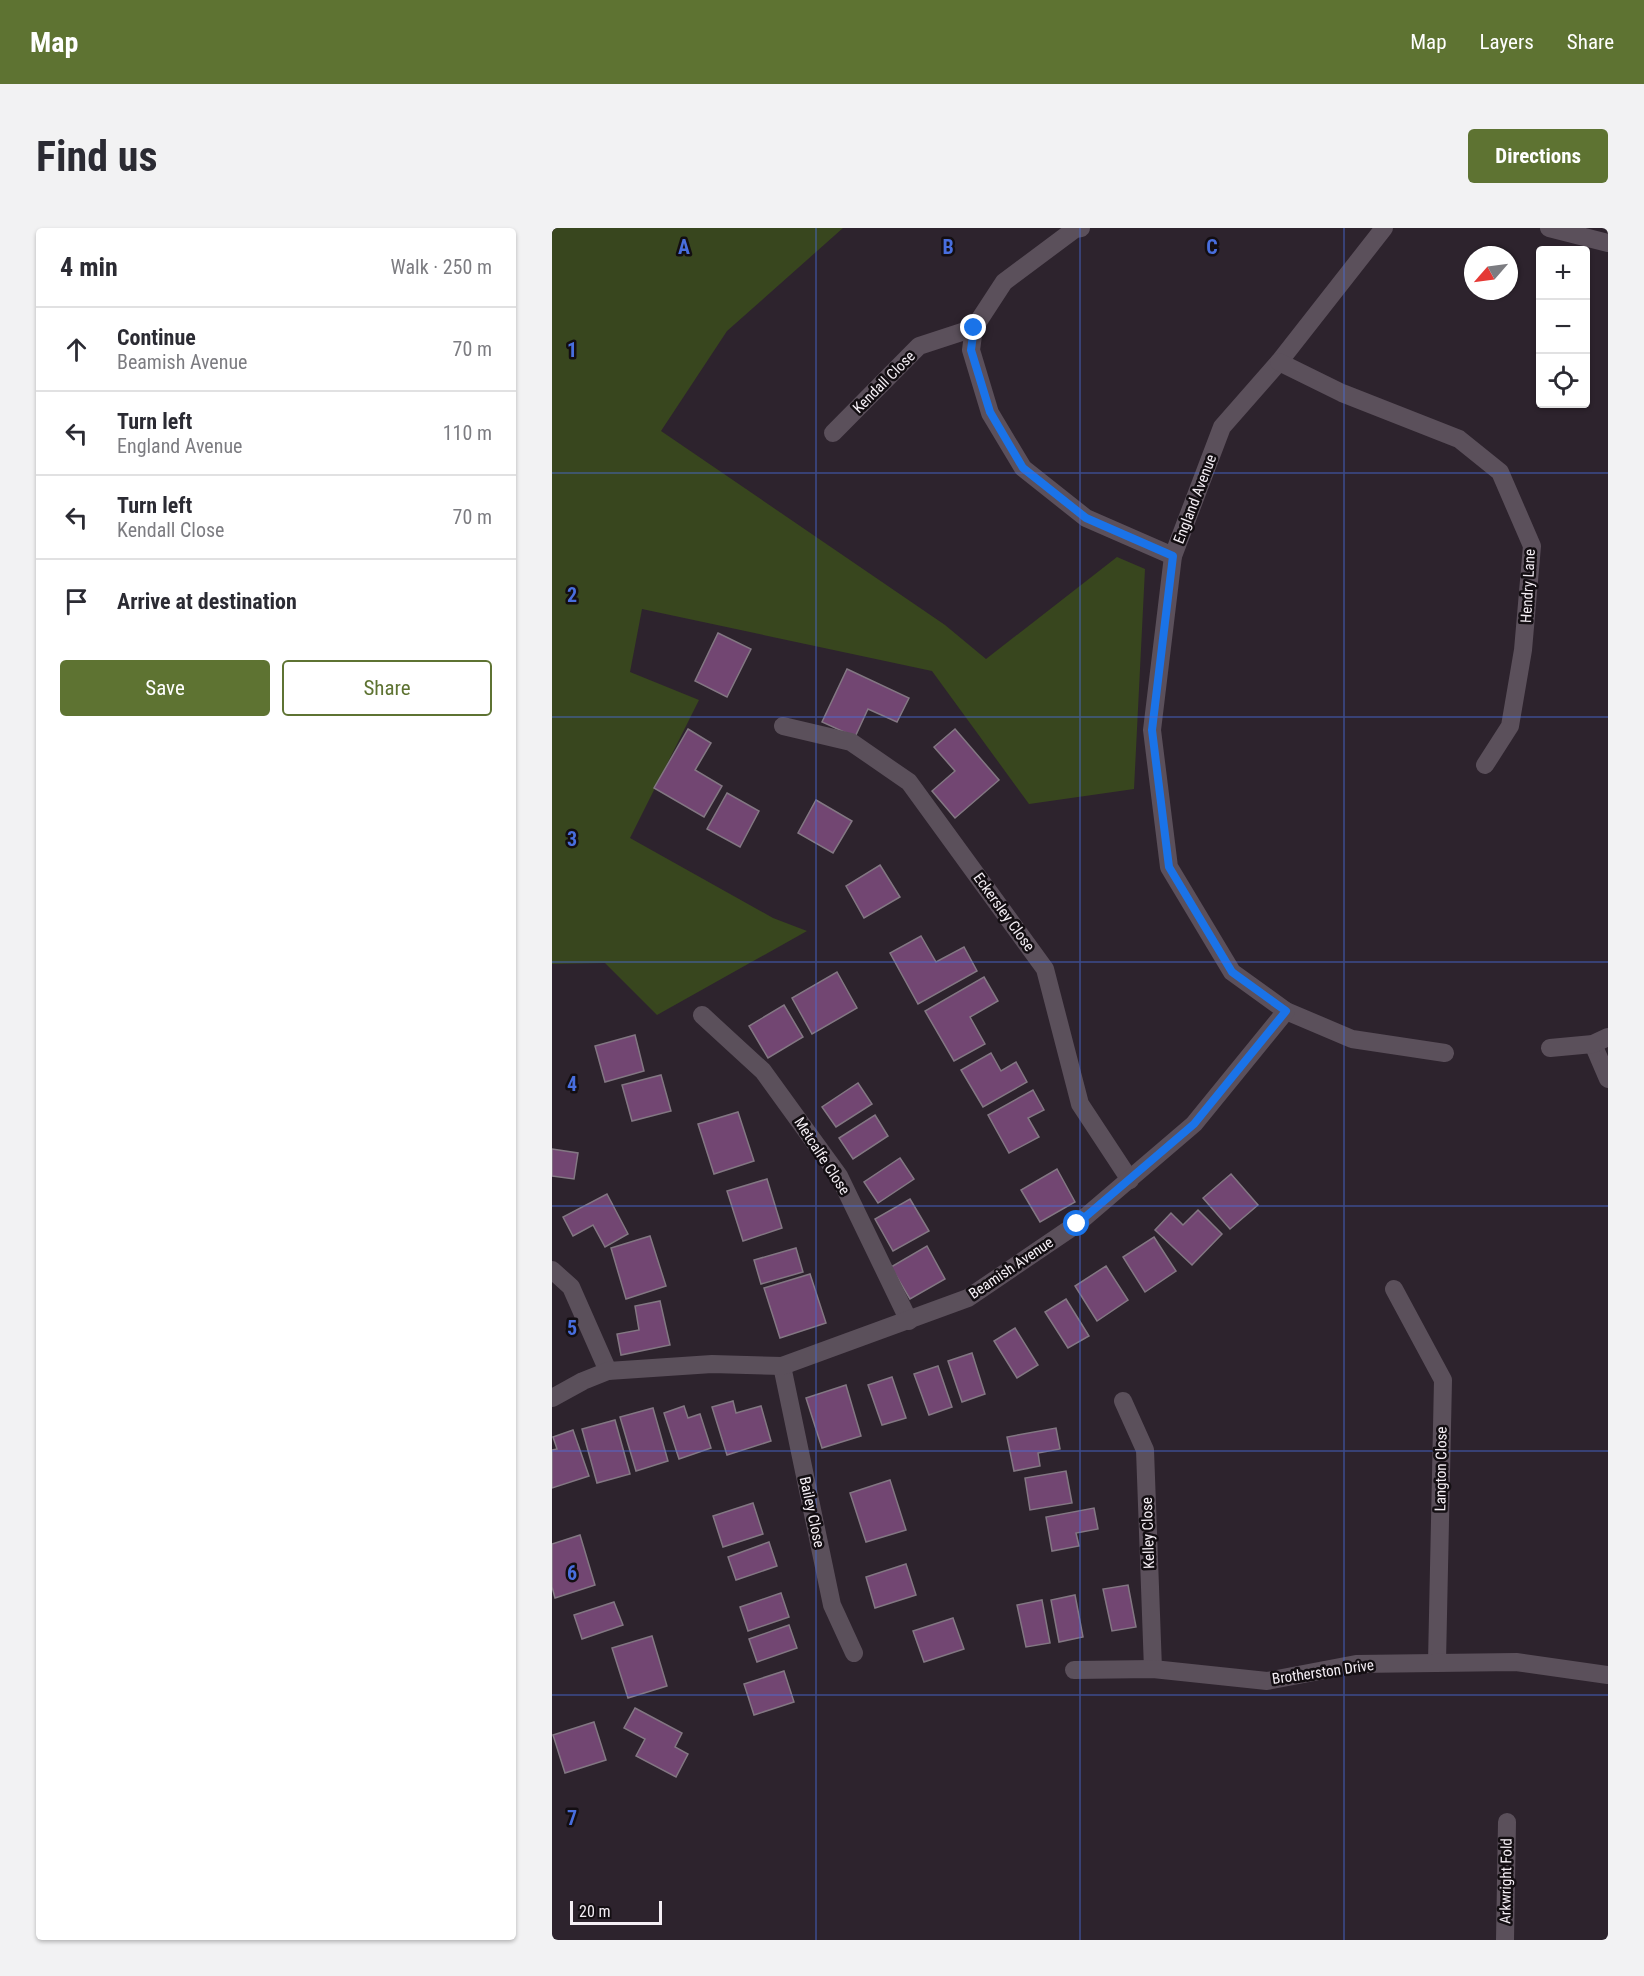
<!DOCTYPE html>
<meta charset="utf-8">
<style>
body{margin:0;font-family:"Roboto Condensed",sans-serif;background:#f2f2f3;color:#2b2b33}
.controls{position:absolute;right:18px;top:18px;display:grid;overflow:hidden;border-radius:6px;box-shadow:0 2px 4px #0004}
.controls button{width:54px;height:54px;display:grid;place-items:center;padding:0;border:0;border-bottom:2px solid #e1e1e2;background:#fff;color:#2b2b33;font:30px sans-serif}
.compass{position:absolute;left:912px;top:18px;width:54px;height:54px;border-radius:50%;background:#fff;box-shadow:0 2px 4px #0004;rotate:242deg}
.scale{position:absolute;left:18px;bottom:15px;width:92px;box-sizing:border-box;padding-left:6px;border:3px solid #f5eff5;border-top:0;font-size:16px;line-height:21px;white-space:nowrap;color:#f5eff5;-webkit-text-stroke:4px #130e12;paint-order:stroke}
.stop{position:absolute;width:18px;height:18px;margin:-14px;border:4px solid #1a73e8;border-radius:50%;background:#fff}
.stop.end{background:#1a73e8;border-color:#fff;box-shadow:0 2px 6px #0008}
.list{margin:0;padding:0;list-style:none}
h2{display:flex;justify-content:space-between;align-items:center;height:78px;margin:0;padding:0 24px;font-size:26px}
h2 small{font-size:20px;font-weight:400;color:#7c7c81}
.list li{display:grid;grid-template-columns:39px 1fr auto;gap:18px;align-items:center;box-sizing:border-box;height:84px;padding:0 24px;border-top:2px solid #e1e1e2}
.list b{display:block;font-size:22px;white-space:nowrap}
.list p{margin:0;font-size:20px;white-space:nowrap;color:#7c7c81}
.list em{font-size:20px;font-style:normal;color:#7c7c81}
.actions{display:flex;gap:12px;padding:18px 24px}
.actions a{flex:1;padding:14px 0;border:2px solid #5e7332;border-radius:6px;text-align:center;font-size:21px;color:#5e7332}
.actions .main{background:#5e7332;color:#fff}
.icon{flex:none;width:33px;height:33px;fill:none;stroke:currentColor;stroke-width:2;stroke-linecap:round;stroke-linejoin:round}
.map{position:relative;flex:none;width:1056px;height:1712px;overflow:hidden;border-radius:6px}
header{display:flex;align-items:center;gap:36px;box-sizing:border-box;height:84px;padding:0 30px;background:#5e7332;color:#fff}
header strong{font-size:28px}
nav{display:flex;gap:33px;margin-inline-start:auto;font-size:21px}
.intro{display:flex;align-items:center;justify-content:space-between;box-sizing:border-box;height:144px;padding:0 36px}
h1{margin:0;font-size:42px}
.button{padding:15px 27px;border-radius:6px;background:#5e7332;color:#fff;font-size:21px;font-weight:700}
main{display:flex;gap:36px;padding:0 36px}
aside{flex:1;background:#fff;border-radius:6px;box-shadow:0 2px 4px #0004}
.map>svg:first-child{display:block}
</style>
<header>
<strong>Map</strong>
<nav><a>Map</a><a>Layers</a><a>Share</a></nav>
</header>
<div class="intro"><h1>Find us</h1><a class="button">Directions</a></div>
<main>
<aside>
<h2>4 min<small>Walk · 250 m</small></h2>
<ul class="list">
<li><svg class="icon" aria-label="ahead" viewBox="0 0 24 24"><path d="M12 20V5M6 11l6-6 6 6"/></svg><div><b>Continue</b><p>Beamish Avenue</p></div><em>70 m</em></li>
<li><svg class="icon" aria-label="left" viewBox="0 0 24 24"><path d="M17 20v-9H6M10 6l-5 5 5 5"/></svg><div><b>Turn left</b><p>England Avenue</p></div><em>110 m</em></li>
<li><svg class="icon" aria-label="left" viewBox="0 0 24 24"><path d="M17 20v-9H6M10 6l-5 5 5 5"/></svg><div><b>Turn left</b><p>Kendall Close</p></div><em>70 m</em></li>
<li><svg class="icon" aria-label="arrive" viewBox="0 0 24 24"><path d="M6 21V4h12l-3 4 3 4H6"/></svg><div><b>Arrive at destination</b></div></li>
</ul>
<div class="actions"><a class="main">Save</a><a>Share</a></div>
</aside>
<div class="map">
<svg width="1056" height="1712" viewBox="0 0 1056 1712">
<rect width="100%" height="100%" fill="#2d232d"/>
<path fill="#38461e" d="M 0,0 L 291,0 L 175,103 L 109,203 L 393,397 L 434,431 L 565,329 L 593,341 L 582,561 L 477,576 L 380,443 L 90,381 L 78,444 L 147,472 L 78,610 L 221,690 L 255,703 L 105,787 L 53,735 L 0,736 Z"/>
<g fill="#724672" stroke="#837783" stroke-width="1.5">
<path d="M 166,405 L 199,421 L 175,469 L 143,453 Z"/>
<path d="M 295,441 L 357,470 L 345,494 L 316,481 L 303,509 L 270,494 Z"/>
<path d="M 136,501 L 159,515 L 143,542 L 170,558 L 152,589 L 102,560 Z"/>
<path d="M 403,501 L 447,552 L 403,590 L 380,563 L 403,543 L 382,519 Z"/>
<path d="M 175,565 L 207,583 L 188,619 L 155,601 Z"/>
<path d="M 264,572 L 300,593 L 281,625 L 246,605 Z"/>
<path d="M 328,637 L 348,669 L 312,690 L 294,658 Z"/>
<path d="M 369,708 L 384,734 L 412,719 L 425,743 L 366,776 L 338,725 Z"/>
<path d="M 285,744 L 305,780 L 260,806 L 240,770 Z"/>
<path d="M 432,749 L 446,773 L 418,789 L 433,816 L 402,833 L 373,783 Z"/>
<path d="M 232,777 L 251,809 L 216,830 L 197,798 Z"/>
<path d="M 83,807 L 92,843 L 53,854 L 43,818 Z"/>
<path d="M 439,825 L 449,843 L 464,834 L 475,854 L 431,879 L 409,842 Z"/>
<path d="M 109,847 L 119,883 L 80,893 L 70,857 Z"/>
<path d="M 306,855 L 320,876 L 284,899 L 270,879 Z"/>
<path d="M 481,862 L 492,882 L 476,890 L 487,909 L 457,925 L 436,887 Z"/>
<path d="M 186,884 L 202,933 L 162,946 L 146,896 Z"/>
<path d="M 323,887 L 336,908 L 301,931 L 287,910 Z"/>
<path d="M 0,921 L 26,925 L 22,951 L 0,948 Z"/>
<path d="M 348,930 L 362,951 L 326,975 L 312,954 Z"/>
<path d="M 505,941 L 523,974 L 488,994 L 469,962 Z"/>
<path d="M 679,946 L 706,977 L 678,1001 L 651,970 Z"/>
<path d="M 215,951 L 230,1000 L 191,1013 L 175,963 Z"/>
<path d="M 55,966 L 76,1006 L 53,1019 L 41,997 L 21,1008 L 11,989 Z"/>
<path d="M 358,971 L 377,1003 L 341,1023 L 323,991 Z"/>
<path d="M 646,982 L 670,1006 L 640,1037 L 603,1002 L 619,985 L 631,997 Z"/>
<path d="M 98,1008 L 114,1058 L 74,1071 L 59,1020 Z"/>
<path d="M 602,1009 L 624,1043 L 593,1064 L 571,1029 Z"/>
<path d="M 375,1018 L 393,1051 L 358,1071 L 339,1039 Z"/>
<path d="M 244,1020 L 251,1044 L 209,1056 L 202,1032 Z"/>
<path d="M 554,1038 L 576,1072 L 545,1093 L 523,1058 Z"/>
<path d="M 258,1046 L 274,1095 L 228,1110 L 212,1060 Z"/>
<path d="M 514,1071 L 537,1108 L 516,1120 L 493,1084 Z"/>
<path d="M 108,1073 L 118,1117 L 69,1127 L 65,1106 L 87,1102 L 83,1078 Z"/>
<path d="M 463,1100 L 486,1137 L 465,1150 L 442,1113 Z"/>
<path d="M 420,1125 L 433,1166 L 410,1174 L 396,1133 Z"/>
<path d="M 386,1138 L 400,1179 L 377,1187 L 362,1146 Z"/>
<path d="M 340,1149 L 354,1190 L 330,1197 L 316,1157 Z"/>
<path d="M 294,1157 L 309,1208 L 270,1220 L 254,1170 Z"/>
<path d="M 181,1173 L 184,1185 L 209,1178 L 219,1213 L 175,1227 L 160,1179 Z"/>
<path d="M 132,1178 L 136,1190 L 148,1186 L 159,1220 L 127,1231 L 112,1185 Z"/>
<path d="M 101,1180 L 116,1233 L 84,1243 L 68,1189 Z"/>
<path d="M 63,1192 L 78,1246 L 45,1255 L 30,1201 Z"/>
<path d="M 504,1200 L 508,1221 L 486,1225 L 488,1238 L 462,1243 L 455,1209 Z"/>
<path d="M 21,1202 L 37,1248 L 0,1260 L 0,1222 L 5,1221 L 1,1209 Z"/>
<path d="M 514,1243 L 520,1275 L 478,1282 L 473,1250 Z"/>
<path d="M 338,1252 L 354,1302 L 314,1314 L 298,1265 Z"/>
<path d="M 201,1275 L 211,1306 L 171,1319 L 161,1288 Z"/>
<path d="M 542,1280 L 546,1301 L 524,1305 L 527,1318 L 500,1323 L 494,1289 Z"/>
<path d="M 28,1307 L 43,1357 L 3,1370 L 0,1359 L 0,1316 Z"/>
<path d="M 217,1314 L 225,1338 L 184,1352 L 176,1329 Z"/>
<path d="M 354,1336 L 364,1367 L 323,1380 L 314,1349 Z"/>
<path d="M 576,1357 L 584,1399 L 560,1403 L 551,1361 Z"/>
<path d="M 229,1365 L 237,1389 L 196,1403 L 188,1379 Z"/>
<path d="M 523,1367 L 531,1409 L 507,1414 L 499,1372 Z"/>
<path d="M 490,1372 L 498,1415 L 474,1419 L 465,1377 Z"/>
<path d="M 62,1374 L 71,1397 L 30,1411 L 22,1387 Z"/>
<path d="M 401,1390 L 412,1421 L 372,1434 L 361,1403 Z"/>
<path d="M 237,1397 L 245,1420 L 205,1434 L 197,1411 Z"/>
<path d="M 100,1408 L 115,1458 L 76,1470 L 60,1420 Z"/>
<path d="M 232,1443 L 242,1474 L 202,1487 L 192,1456 Z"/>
<path d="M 83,1480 L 130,1505 L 123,1519 L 136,1526 L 124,1549 L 84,1528 L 93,1511 L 72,1500 Z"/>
<path d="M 42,1494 L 54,1532 L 13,1545 L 1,1507 Z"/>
</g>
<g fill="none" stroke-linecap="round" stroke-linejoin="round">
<g stroke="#5b505b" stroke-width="18">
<path d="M 529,0 L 523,1 L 452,54 L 422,100 L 419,122 L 438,185 L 471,240 L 534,290 L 621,328"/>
<path d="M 832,0 L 727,134 L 670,199 L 621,328 L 600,502 L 617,639 L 680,744 L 734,783 L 800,811 L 893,825"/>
<path d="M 997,0 L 1056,15"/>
<path d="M 727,134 L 790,165 L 907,211 L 948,244 L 980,318 L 971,422 L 958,498 L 933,537"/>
<path d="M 281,205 L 367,118 L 422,100"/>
<path d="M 231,498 L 299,514 L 357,554 L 493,741 L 528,876 L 578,952"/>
<path d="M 150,787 L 211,843 L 287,948 L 357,1093"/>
<path d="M 1041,816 L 1056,851"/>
<path d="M 998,820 L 1041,816 L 1056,809"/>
<path d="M 0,1042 L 19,1059 L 56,1143"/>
<path d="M 842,1061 L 891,1152 L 885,1434"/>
<path d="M 230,1138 L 280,1377 L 302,1425"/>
<path d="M 0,1170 L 31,1153 L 56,1143 L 160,1136 L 230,1138 L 416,1070 L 525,996 L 642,896 L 734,783"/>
<path d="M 571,1173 L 593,1222 L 601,1441"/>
<path d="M 522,1442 L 601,1441 L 715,1453 L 804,1436 L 964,1434 L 1056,1447"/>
<path d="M 953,1712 L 955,1594"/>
</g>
</g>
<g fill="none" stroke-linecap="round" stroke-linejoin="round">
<path stroke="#1a73e8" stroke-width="8" d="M 422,100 L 419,122 L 438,184 L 471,240 L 534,290 L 621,328 L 600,502 L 617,639 L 680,744 L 734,783 L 642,896 L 525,996"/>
</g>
<path fill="none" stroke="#486ede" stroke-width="1.5" stroke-opacity="0.55" d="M 264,0 L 264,1712M 528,0 L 528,1712M 792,0 L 792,1712M 0,245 L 1056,245M 0,489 L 1056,489M 0,734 L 1056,734M 0,978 L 1056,978M 0,1223 L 1056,1223M 0,1467 L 1056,1467"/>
<g text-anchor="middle" stroke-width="5" stroke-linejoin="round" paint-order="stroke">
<g font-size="15" fill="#f5eff5" stroke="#130e12">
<text transform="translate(332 154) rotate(-45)" y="5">Kendall Close</text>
<text transform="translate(643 271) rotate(-69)" y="5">England Avenue</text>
<text transform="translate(976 358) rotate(-87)" y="5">Hendry Lane</text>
<text transform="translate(452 684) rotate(54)" y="5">Eckersley Close</text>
<text transform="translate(270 928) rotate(57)" y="5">Metcalfe Close</text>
<text transform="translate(459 1040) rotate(-34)" y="5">Beamish Avenue</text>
<text transform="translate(889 1241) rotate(-89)" y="5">Langton Close</text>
<text transform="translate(260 1284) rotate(78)" y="5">Bailey Close</text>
<text transform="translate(596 1305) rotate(-92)" y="5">Kelley Close</text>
<text transform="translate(771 1444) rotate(-8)" y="5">Brotherston Drive</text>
<text transform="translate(954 1653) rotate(-89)" y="5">Arkwright Fold</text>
</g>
</g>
<g font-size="20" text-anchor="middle" font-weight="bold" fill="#486ede" stroke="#130e12" stroke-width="5" stroke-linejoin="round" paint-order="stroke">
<text x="132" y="26">A</text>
<text x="396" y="26">B</text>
<text x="660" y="26">C</text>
<text x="20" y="129">1</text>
<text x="20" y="374">2</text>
<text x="20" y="618">3</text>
<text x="20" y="863">4</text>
<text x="20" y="1107">5</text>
<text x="20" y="1352">6</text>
<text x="20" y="1597">7</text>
</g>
</svg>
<div class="controls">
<button>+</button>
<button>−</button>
<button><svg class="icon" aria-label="locate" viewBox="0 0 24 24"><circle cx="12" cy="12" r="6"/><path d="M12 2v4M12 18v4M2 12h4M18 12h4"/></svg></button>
</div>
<svg class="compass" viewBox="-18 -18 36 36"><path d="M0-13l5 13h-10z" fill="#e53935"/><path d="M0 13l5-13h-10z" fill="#7c7c81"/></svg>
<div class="scale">20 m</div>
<div class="stop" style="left:525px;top:996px"></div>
<div class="stop end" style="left:422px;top:100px"></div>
</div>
</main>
